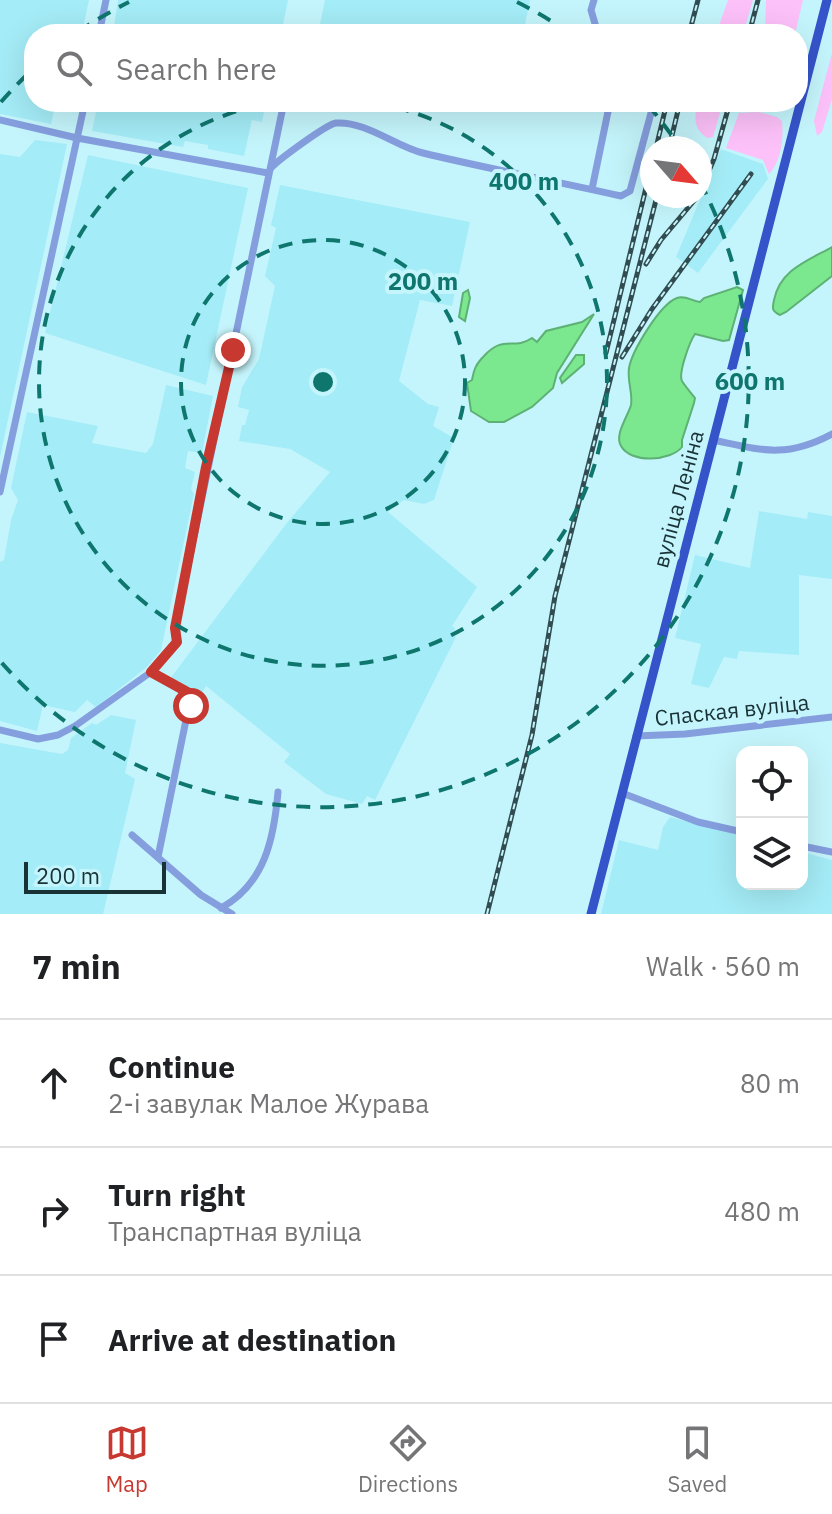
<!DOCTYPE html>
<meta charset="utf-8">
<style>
body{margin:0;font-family:"IBM Plex Sans",sans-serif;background:#f6f6f6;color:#202124}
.controls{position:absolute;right:24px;bottom:24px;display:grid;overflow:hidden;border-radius:16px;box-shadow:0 8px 32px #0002}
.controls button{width:72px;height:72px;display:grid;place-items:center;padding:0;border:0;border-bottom:2px solid #e0e0e0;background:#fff;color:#202124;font:40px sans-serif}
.compass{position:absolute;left:640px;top:136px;width:72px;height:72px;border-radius:50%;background:#fff;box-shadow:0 8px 32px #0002;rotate:118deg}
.scale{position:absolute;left:24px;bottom:20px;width:142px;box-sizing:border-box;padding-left:8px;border:4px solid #193236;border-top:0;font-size:22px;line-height:28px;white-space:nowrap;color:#193236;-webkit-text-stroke:6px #c5f5fc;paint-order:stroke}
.stop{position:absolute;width:24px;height:24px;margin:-18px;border:6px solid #c73930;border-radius:50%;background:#fff}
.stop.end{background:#c73930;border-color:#fff;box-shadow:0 2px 8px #0008}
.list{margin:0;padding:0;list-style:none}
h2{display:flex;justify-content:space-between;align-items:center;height:104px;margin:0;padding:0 32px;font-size:34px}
h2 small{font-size:26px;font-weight:400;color:#757577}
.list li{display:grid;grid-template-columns:52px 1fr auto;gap:24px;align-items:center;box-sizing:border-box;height:128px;padding:0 32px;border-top:2px solid #e0e0e0}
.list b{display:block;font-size:30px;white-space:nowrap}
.list p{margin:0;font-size:26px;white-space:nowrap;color:#757577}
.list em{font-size:26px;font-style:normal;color:#757577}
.icon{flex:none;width:44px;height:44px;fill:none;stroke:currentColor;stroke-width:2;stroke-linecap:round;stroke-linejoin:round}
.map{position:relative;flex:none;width:832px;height:914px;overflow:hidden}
.search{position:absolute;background:#fff;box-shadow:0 8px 32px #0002;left:24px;right:24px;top:24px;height:88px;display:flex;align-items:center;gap:20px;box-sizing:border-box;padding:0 28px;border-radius:32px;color:#757577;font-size:30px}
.sheet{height:488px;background:#fff}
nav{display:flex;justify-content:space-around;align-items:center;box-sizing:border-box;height:112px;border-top:2px solid #e0e0e0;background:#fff;font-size:22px;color:#757577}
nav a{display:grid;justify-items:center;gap:4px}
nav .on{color:#c73930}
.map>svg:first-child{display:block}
</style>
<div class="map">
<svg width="832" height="914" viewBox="0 0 832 914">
<rect width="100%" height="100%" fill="#c5f5fc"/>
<g fill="#a4ecf7">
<path d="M 0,0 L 89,0 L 83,28 L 72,26 L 70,34 L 34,34 L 34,102 L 56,102 L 51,124 L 0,114 Z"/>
<path d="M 118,0 L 288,0 L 281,34 L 113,34 Z"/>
<path d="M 325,0 L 530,0 L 523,34 L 318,34 Z"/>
<path d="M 98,102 L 266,102 L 262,122 L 252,120 L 244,156 L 208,149 L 208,145 L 185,141 L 183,147 L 92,131 Z"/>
<path d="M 35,140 L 67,144 L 0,457 L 0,154 L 20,157 Z"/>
<path d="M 721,149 L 763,164 L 768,179 L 698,273 L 676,257 Z"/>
<path d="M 88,155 L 248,188 L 206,385 L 45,333 Z"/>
<path d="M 280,185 L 470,222 L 452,306 L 420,300 L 399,381 L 428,404 L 439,407 L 433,426 L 454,438 L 434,500 L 424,504 L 404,500 L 388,512 L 477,587 L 452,626 L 455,628 L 452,634 L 456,637 L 375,800 L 367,796 L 362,804 L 326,794 L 284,762 L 290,754 L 206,686 L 200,696 L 170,679 L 286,524 L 330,472 L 290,449 L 239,441 L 242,425 L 245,425 L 249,410 L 238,407 L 242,387 L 259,359 L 275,286 L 265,276 L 276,228 L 271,225 Z"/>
<path d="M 166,385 L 213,396 L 202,453 L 188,451 L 185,468 L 195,472 L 191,489 L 194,494 L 161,650 L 147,667 L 96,707 L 87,700 L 75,712 L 43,705 L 37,731 L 0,721 L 0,562 L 4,560 L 11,520 L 18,500 L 11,488 L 27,412 L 98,426 L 92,443 L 146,453 L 153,444 Z"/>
<path d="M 759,511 L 807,519 L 808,512 L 832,516 L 832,579 L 799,575 L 799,655 L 739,651 L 737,659 L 724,657 L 709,688 L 691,684 L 701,644 L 675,638 L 695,555 L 750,568 Z"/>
<path d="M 111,715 L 136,720 L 125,773 L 135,779 L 103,914 L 0,914 L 0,743 L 62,754 L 68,750 L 71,738 L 92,723 L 96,725 Z"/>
<path d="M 670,817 L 742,836 L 742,884 L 802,884 L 802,852 L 832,860 L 832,914 L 601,914 L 619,840 L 658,850 L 663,827 Z"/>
</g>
<g fill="#fcc1f9">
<path d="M 728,0 L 753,0 L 743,34 L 716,34 Z"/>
<path d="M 766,0 L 803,0 L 795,34 L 765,34 Z"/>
<path d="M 832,53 L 832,99 L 822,132 L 817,136 L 814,121 Z"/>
<path d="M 698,102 L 723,102 L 713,137 L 707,138 C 693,128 694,118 698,102 Z"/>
<path d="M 759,112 L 777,117 L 782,121 C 784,138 781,162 769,174 L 763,160 L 726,148 L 739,113 Z"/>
</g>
<g fill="#7be88f" stroke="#5eb174" stroke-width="2">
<path d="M 832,247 L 832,276 L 786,312 L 780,315 C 772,311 772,309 774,300 C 780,270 807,261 832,247 Z"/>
<path d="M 737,287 L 743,290 L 729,340 L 723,341 L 695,334 C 690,341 678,373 682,381 C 685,386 691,393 695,398 L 694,403 L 682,440 L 682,447 C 671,461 631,464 621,446 C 614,435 628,416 631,405 C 633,393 627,381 629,368 C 632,351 660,304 677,298 C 685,295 692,301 700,302 L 704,298 Z"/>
<path d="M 468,290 L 470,298 L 465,321 L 459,317 L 463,293 Z"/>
<path d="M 594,314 L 557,373 L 553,388 L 532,407 L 504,422 L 489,422 L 471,411 L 467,383 L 472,380 C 474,369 476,364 484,356 C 504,334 513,351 532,338 L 537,342 L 546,331 L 582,322 Z"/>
<path d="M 576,355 L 584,355 L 584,364 L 562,383 L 560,378 Z"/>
</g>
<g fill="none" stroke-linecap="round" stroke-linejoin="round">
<g stroke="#859ede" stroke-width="7">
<path d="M 594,0 L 591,10 L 598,34"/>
<path d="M 99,34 L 106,0"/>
<path d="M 298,34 L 299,29"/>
<path d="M 0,120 L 77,138 L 268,173"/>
<path d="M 271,168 C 278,160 327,124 336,123 C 366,121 395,146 423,153 C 489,169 555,181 621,196 L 630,191 L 654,102"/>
<path d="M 592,189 L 610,102"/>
<path d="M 713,440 C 761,450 785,459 832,434"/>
<path d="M 0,492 L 85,102"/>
<path d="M 151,672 L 189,693 L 194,699 L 186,720 L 158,857"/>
<path d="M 0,730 L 38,739 L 58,735 L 75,726 L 151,672 L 177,642 L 175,628 L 284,102"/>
<path d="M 636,736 L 685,734 L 832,717"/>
<path d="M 622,793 L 698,822 L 742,832"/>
<path d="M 132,835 L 201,895 L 232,914"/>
<path d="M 802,846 L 832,852"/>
<path d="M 221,908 C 265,884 274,838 278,792"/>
</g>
<path stroke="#3654ca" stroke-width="9" d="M 591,914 L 827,0"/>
<g stroke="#314d51" stroke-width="5">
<g id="rail">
<path d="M 689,34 L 698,0"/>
<path d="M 749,34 L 758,0"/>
<path d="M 656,148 L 667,102"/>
<path d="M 669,148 L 680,102"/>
<path d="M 700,192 L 714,159 L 730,102"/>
<path d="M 646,264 L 661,240 L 698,196"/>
<path d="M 606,353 L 652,163"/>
<path d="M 622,357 L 652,309 L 751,174"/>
<path d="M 487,914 L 532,735 L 555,596 L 657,196"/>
</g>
</g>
<use href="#rail" stroke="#c5f5fc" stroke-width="2" stroke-dasharray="6" stroke-linecap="butt"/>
</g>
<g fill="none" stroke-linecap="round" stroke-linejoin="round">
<path stroke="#c73930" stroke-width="10" d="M 191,706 L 194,699 L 189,693 L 151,672 L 177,642 L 175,628 L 206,467 L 233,350"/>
</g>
<g fill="none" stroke="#0f766e" stroke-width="4" stroke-dasharray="14 10">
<circle cx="323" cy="382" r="142"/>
<path d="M372 102A284 284 0 1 1 274 102"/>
<path d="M1 102A427 427 0 0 1 32 70M78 32A427 427 0 0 1 129 2M517 2A427 427 0 0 1 568 32M648 105A427 427 0 0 1 679 146M700 182A427 427 0 0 1 1 662"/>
</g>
<g text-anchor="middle" stroke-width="8" stroke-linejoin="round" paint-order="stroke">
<g font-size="22" fill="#193236" stroke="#c5f5fc">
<text transform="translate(678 499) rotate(-75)" y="8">вуліца Леніна</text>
<text transform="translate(732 710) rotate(-6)" y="8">Спаская вуліца</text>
</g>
</g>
<circle cx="323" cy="382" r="12" fill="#0f766e" stroke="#c5f5fc" stroke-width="4"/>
<g font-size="24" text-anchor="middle" font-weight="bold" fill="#0f766e" stroke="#c5f5fc" stroke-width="8" stroke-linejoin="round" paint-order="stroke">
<text x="524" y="190">400 m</text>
<text x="423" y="290">200 m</text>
<text x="750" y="390">600 m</text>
</g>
</svg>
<div class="controls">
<button><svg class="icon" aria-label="locate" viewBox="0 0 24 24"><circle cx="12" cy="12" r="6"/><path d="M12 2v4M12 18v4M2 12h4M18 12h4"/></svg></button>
<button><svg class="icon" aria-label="layers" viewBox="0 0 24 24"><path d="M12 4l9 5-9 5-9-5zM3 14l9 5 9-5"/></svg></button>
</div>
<svg class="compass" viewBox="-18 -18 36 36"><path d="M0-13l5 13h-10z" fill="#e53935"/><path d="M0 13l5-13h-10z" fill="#757577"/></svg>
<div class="scale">200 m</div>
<div class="stop" style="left:191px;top:706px"></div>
<div class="stop end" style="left:233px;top:350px"></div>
<div class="search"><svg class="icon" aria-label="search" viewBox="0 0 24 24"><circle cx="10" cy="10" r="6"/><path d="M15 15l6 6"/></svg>Search here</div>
</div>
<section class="sheet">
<h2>7 min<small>Walk · 560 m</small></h2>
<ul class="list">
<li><svg class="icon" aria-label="ahead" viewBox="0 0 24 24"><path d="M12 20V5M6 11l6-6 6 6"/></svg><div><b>Continue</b><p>2-і завулак Малое Журава</p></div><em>80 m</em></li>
<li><svg class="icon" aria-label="right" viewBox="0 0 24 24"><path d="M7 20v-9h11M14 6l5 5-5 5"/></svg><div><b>Turn right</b><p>Транспартная вуліца</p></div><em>480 m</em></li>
<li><svg class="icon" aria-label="arrive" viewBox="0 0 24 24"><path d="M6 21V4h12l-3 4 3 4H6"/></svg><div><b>Arrive at destination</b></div></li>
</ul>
</section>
<nav>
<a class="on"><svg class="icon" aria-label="map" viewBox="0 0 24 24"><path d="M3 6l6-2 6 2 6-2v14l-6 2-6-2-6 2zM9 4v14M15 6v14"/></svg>Map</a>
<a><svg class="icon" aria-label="directions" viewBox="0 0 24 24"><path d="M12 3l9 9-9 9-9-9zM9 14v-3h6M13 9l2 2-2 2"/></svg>Directions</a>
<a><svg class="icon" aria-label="saved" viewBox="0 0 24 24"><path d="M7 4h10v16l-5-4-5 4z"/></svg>Saved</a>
</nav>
